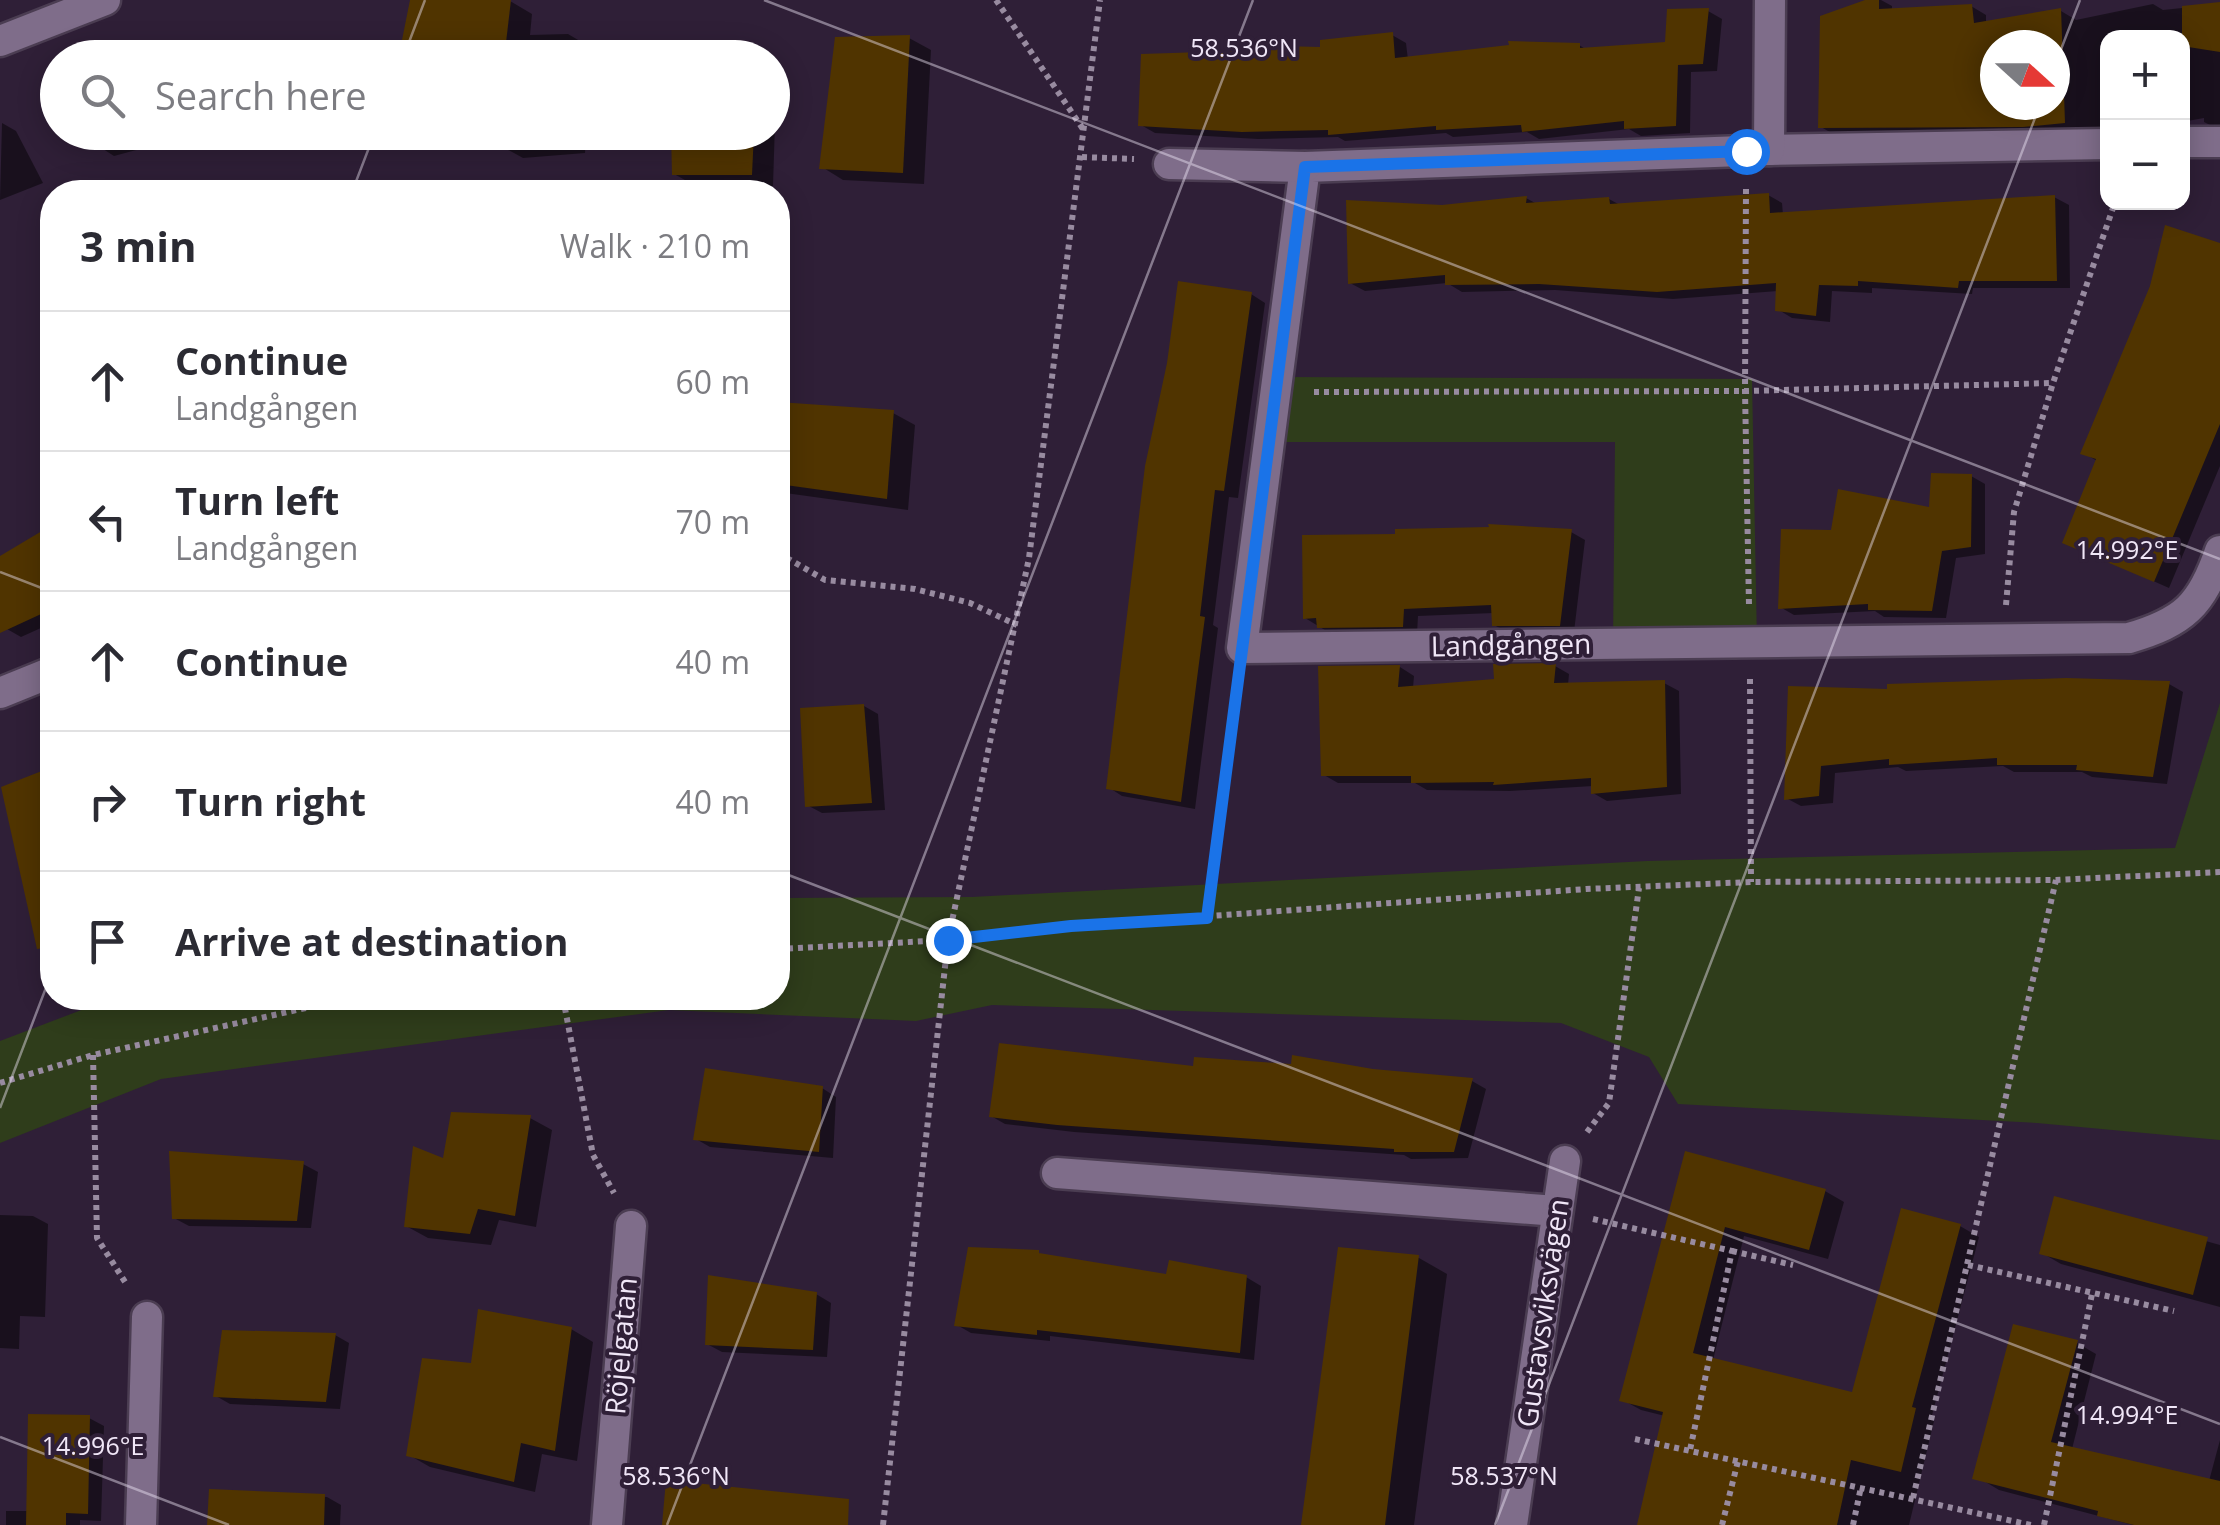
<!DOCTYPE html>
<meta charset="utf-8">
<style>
body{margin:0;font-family:"Open Sans",sans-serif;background:#f7f7f7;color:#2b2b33}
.controls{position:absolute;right:30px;top:30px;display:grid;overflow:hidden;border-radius:20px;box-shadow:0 5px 25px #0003}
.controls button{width:90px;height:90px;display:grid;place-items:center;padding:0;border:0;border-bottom:2px solid #e1e1e2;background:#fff;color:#2b2b33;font:50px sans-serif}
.compass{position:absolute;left:1980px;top:30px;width:90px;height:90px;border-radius:50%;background:#fff;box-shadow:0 5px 25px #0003;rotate:111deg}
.stop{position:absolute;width:30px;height:30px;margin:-22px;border:8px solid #1a73e8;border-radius:50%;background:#fff}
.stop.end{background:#1a73e8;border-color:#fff;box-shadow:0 2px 10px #0008}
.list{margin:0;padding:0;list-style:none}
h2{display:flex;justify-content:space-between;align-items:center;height:130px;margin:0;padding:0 40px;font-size:42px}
h2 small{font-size:32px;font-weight:400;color:#7c7c81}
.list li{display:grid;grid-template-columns:65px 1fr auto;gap:30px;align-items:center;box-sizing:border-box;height:140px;padding:0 40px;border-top:2px solid #e1e1e2}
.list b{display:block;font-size:38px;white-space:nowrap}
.list p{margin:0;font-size:32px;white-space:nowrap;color:#7c7c81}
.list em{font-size:32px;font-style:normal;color:#7c7c81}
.icon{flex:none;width:55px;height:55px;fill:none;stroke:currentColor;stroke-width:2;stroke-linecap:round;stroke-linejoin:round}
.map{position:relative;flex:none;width:2220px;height:1525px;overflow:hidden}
.search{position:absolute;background:#fff;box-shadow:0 5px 25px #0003;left:40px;top:40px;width:750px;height:110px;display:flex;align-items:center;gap:25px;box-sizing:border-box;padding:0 35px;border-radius:55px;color:#7c7c81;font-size:38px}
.panel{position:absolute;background:#fff;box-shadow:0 5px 25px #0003;left:40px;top:180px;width:750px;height:830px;border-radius:40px}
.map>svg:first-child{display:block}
</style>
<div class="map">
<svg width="2220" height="1525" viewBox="0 0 2220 1525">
<rect width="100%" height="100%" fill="#2f1f37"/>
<g fill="#2f3d1b">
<path d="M 1282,377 L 1752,379 L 1757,642 L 1613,645 L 1615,442 L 1275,442 Z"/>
<path d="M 2220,703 L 2220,1140 L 2037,1123 L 1678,1104 L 1649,1057 L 1561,1023 L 992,1005 L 916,1021 L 669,1010 L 161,1079 L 0,1143 L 0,1041 L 113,998 L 778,998 L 778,898 L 972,897 L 1647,861 L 2175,848 Z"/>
</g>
<g fill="#0007" fill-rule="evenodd">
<path d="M 413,0 L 510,1 L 532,14 L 530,35 L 568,34 L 590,47 L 589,58 L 408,58 L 402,54 Z"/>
<path d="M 1873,0 L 1881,0 L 1892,6 L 1892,11 L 1971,6 L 1986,15 L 1986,23 L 2061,11 L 2076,20 L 2153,4 L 2163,10 L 2220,4 L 2220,130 L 2204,122 L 2204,118 L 2182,122 L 2182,38 L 2108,38 L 2108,127 L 2039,134 L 1835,135 L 1821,127 ZM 1995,45 L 2055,45 L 2055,105 L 1995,105 Z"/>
<path d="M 1708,11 L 1722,19 L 1717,71 L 1691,72 L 1690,133 L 1641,136 L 1629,129 L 1539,139 L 1527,132 L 1453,137 L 1446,133 L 1345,141 L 1338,137 L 1258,139 L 1155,133 L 1141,125 L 1323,49 L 1392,35 L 1406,43 L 1408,60 L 1579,45 L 1587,50 L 1668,44 Z"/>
<path d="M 909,38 L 931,50 L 924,184 L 843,180 L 822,167 Z"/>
<path d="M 233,40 L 335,41 L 349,49 L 349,58 L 231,58 Z"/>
<path d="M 756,48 L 777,60 L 773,186 L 696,186 L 674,174 L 674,132 L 772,132 L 772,58 L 672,57 Z"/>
<path d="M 2,123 L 16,131 L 43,183 L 0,200 Z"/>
<path d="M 92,132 L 174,132 L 177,139 L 114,156 L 100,147 Z"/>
<path d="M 500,132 L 586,132 L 585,153 L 523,158 L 501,146 Z"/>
<path d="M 1768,195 L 1782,203 L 1783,215 L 2054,197 L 2069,205 L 2070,288 L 1973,288 L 1972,294 L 1872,288 L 1872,293 L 1832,291 L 1830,322 L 1792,318 L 1777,309 L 1778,291 L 1673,299 L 1555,290 L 1462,292 L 1447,283 L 1365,291 L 1350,283 L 1442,207 L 1526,198 L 1537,204 L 1609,199 L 1620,205 Z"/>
<path d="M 2220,245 L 2220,466 L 2169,588 L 2065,542 L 2097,461 L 2084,453 Z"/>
<path d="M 1251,294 L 1265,303 L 1238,498 L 1229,497 L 1213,625 L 1218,628 L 1195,809 L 1122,796 L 1108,787 Z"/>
<path d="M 778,405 L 893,413 L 915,425 L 908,510 L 778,492 Z"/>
<path d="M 1971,476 L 1985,484 L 1985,554 L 1956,558 L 1946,618 L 1884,617 L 1875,611 L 1794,615 L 1780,607 L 1833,532 L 1932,510 Z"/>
<path d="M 52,528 L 52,623 L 21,637 L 7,629 L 0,606 L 0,559 Z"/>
<path d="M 1571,532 L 1585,540 L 1574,632 L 1509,633 L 1494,625 L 1494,613 L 1418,616 L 1417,634 L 1333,635 L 1305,618 Z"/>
<path d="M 1555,666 L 1569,674 L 1568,685 L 1664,683 L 1679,691 L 1681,794 L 1607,801 L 1593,793 L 1593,786 L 1510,791 L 1427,790 L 1415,783 L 1338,783 L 1324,775 L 1400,667 L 1414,676 L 1413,688 L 1496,681 Z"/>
<path d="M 2169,684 L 2183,692 L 2167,784 L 2092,777 L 2082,772 L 2014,772 L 2003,766 L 1906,771 L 1898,767 L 1835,773 L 1833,803 L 1801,806 L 1786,798 L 1890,691 Z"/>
<path d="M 864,706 L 878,714 L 885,810 L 822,813 L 807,805 Z"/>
<path d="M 52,770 L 52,892 L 40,898 L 4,789 Z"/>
<path d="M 1195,1069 L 1373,1071 L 1472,1081 L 1486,1089 L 1468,1158 L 1411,1159 L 1404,1155 L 1074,1132 L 1005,1124 L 991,1116 Z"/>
<path d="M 822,1088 L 836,1097 L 833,1158 L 710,1147 L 696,1139 Z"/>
<path d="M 530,1118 L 552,1130 L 536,1227 L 499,1220 L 491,1245 L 428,1238 L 406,1226 L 445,1161 Z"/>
<path d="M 1686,1154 L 1825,1191 L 1844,1202 L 1828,1259 L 1744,1236 L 1713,1360 L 1854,1395 L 1960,1226 L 1979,1237 L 1931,1419 L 1934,1421 L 1909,1525 L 1639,1525 L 1665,1416 L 1641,1410 L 1621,1399 Z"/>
<path d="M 303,1164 L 318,1172 L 311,1228 L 189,1226 L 174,1218 Z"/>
<path d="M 2056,1199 L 2220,1245 L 2220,1307 L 2061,1264 L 2042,1253 Z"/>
<path d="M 0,1215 L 33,1216 L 48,1224 L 45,1317 L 20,1316 L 19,1349 L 0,1348 Z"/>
<path d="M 1340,1250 L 1419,1258 L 1447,1274 L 1414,1525 L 1303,1525 Z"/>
<path d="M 1039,1253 L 1045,1257 L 1169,1277 L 1246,1277 L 1261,1286 L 1254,1360 L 1050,1336 L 1050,1341 L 971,1333 L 957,1325 Z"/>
<path d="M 816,1294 L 831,1303 L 827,1357 L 722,1352 L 707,1344 Z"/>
<path d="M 571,1329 L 593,1342 L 577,1461 L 542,1454 L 535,1492 L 430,1467 L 409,1455 L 473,1365 Z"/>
<path d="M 335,1335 L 349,1343 L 340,1409 L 230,1404 L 216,1396 Z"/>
<path d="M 2077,1343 L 2096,1354 L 2072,1449 L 2209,1481 L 2220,1440 L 2220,1525 L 2133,1525 L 1999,1490 L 1979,1478 Z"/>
<path d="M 89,1418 L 104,1426 L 101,1521 L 80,1520 L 80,1525 L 6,1525 L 6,1511 L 29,1511 Z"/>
<path d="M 211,1492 L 327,1497 L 341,1505 L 340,1525 L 209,1525 Z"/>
</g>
<g fill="#503400" fill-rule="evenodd">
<path d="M 410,0 L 511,0 L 505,51 L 399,55 Z"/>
<path d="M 1865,0 L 1879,0 L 1879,9 L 1972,4 L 1974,23 L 2061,8 L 2065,123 L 2023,127 L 1818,128 L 1820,16 ZM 1995,45 L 2055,45 L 2055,105 L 1995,105 Z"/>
<path d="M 2220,2 L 2220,52 L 2182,46 L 2182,6 Z"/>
<path d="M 1709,8 L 1703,64 L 1678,65 L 1676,126 L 1624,129 L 1624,121 L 1522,132 L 1521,125 L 1436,130 L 1436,126 L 1328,135 L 1328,130 L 1242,132 L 1138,126 L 1141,54 L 1234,51 L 1235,45 L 1320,47 L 1320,40 L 1393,32 L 1395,58 L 1509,45 L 1508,41 L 1580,43 L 1580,48 L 1665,42 L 1667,9 Z"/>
<path d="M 910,35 L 903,173 L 819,169 L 835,37 Z"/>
<path d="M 671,132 L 754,132 L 752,175 L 672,175 Z"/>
<path d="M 1769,193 L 1770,213 L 2055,195 L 2057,281 L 1959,281 L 1958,288 L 1858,281 L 1858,286 L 1819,285 L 1816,316 L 1775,311 L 1776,283 L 1657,292 L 1539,284 L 1445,285 L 1445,275 L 1348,284 L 1346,200 L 1442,205 L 1527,196 L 1526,203 L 1609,197 L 1610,204 Z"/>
<path d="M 2165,225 L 2220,243 L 2220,424 L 2154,582 L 2062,543 L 2096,459 L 2080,454 L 2150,286 Z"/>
<path d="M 1178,281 L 1252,292 L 1224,491 L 1215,490 L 1200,616 L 1205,617 L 1181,802 L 1106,789 L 1145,466 L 1167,363 Z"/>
<path d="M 778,402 L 894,410 L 887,499 L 778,484 Z"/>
<path d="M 1931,473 L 1972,474 L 1971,547 L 1942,551 L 1932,611 L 1868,610 L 1868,604 L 1778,609 L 1781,529 L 1831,530 L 1838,489 L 1929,507 Z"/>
<path d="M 1488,524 L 1572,529 L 1560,626 L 1492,626 L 1491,605 L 1404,609 L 1403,627 L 1317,628 L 1316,618 L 1303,619 L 1302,535 L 1395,534 L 1395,529 L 1489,527 Z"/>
<path d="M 52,525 L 52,609 L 0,633 L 0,556 Z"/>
<path d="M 1556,663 L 1554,683 L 1665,680 L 1667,787 L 1591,794 L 1591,778 L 1493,785 L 1494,782 L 1411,783 L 1411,776 L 1321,776 L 1318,666 L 1400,665 L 1398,687 L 1494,679 L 1493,664 Z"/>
<path d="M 2066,678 L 2170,681 L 2153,777 L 2076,770 L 2077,765 L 1997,765 L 1997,758 L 1889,765 L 1889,759 L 1821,766 L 1819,796 L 1784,800 L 1788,686 L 1887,689 L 1887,684 Z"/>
<path d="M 864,704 L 872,803 L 805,807 L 800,708 Z"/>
<path d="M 52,767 L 52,947 L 37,949 L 1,787 Z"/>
<path d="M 999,1043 L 1193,1066 L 1194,1057 L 1291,1064 L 1292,1055 L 1373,1069 L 1473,1078 L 1454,1152 L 1394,1152 L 1394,1149 L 1057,1125 L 989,1117 Z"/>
<path d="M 705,1068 L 823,1086 L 819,1152 L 693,1140 Z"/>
<path d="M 451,1112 L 531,1115 L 515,1216 L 478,1209 L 470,1234 L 404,1227 L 413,1146 L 443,1158 Z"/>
<path d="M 169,1151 L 304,1161 L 297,1221 L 172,1219 Z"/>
<path d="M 1685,1151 L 1826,1189 L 1809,1250 L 1725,1227 L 1693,1353 L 1852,1392 L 1901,1208 L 1961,1224 L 1912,1407 L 1916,1408 L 1901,1472 L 1851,1460 L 1837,1525 L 1637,1525 L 1663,1412 L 1619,1401 Z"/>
<path d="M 2054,1196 L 2208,1237 L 2193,1295 L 2039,1254 Z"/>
<path d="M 968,1247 L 1039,1250 L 1039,1253 L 1166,1274 L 1169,1260 L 1247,1275 L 1240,1353 L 1037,1330 L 1037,1335 L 954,1326 Z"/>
<path d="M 1338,1247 L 1419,1255 L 1385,1525 L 1301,1525 Z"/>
<path d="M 708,1275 L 817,1292 L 813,1350 L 705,1345 Z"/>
<path d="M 478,1309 L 572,1327 L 555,1451 L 521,1443 L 514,1482 L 406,1456 L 422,1358 L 471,1363 Z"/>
<path d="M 2013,1324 L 2078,1340 L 2051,1442 L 2220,1481 L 2220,1525 L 2134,1525 L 2097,1516 L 2098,1511 L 1972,1479 Z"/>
<path d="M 222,1330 L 336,1333 L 326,1402 L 213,1397 Z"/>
<path d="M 28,1414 L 90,1415 L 88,1514 L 66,1513 L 66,1525 L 26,1525 Z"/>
<path d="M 666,1480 L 849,1499 L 848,1525 L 662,1525 Z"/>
<path d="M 209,1489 L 325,1494 L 324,1525 L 207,1525 Z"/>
</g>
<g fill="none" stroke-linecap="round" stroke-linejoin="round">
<g stroke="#4b3d52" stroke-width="35">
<g id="minor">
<path d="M 0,41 L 105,0"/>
<path d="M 2182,142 L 2220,142"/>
<path d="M 2108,144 L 1769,150 L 1305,167 L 1242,648 L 2129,638 C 2184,622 2202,605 2220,551"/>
<path d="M 1769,150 L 1770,0"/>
<path d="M 1169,164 L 1305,167"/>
<path d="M 0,693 L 52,672"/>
<path d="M 1057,1173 L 1557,1211"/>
<path d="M 141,1525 L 147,1317"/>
<path d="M 607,1525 L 631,1226"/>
<path d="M 1512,1525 L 1565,1161"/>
</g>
</g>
<g stroke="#988ba0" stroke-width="6" stroke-dasharray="5 5" stroke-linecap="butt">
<path d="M 996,0 L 1085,132"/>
<path d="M 1082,157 L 1134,159"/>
<path d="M 1746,189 L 1745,391 L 1749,606"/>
<path d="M 1314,392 L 1745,391 L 2053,383"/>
<path d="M 778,553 L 825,580 L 915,589 L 970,603 L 1017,625"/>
<path d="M 2006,605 L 2014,512 L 2053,383 L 2115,202"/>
<path d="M 1750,679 L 1751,882"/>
<path d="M 1207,918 L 1237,686"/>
<path d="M 778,949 L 948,940 L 1071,926 L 1586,889 L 1751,882 L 2056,880 L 2220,872"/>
<path d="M 563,998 L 593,1155 L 614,1193"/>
<path d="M 93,1055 L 97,1238 L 127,1285"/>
<path d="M 0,1083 L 93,1055 L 351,998"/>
<path d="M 1587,1132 L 1609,1103 L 1639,888"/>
<path d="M 1593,1219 L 1732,1251 L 1690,1450"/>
<path d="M 1732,1251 L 1793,1265"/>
<path d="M 1968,1265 L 2174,1311"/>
<path d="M 1635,1439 L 2031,1525"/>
<path d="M 1913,1498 L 2056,880"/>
<path d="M 883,1525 L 948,940 L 1029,558 L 1100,0"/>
<path d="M 1722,1525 L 1738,1461"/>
<path d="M 1853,1525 L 1861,1487"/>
<path d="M 2044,1525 L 2092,1294"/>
</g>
<use href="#minor" stroke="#7f6d8a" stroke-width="30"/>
</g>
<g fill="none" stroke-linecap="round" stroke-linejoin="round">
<path stroke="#1a73e8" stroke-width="12" d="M 948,940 L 1071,926 L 1207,918 L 1305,167 L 1746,151"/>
</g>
<path fill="none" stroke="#f0e6f7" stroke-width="2.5" stroke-opacity="0.45" d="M 764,0 L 2220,559M 403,58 L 425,0M 2055,65 L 2080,0M 352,192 L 375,132M 0,572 L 52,592M 778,871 L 2220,1424M 0,1108 L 52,972M 0,1437 L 229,1525M 667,1525 L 1253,0M 1495,1525 L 2040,105"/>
<g text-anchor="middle" stroke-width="8" stroke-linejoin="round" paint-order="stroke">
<g font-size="28" fill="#f0e6f7" stroke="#2f1f37">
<text transform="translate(1511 645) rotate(-1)" y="10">Landgången</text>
<text transform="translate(1543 1313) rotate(-82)" y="10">Gustavsviksvägen</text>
<text transform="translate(621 1346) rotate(-85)" y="10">Röjelgatan</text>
</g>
</g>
<g font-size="25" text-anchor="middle" fill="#f0e6f7" stroke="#2f1f37" stroke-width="8" stroke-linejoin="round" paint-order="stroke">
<text x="1244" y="57">58.536°N</text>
<text x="2127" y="559">14.992°E</text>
<text x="2127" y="1424">14.994°E</text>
<text x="93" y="1455">14.996°E</text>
<text x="676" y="1485">58.536°N</text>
<text x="1504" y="1485">58.537°N</text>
</g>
</svg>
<div class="controls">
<button>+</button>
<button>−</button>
</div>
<svg class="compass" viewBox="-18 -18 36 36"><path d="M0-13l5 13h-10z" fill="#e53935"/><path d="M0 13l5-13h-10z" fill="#7c7c81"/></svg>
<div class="stop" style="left:1746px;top:151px"></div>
<div class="stop end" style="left:948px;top:940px"></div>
<div class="search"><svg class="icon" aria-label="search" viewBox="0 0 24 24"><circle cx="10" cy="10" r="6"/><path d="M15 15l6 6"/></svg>Search here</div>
<section class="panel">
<h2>3 min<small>Walk · 210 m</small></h2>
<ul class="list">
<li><svg class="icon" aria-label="ahead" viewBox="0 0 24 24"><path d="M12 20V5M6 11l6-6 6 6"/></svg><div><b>Continue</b><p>Landgången</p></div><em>60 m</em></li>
<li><svg class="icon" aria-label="left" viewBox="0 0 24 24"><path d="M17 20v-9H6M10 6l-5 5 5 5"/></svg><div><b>Turn left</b><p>Landgången</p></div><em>70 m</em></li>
<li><svg class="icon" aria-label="ahead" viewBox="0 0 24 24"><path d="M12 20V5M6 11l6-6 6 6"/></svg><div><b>Continue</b></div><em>40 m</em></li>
<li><svg class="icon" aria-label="right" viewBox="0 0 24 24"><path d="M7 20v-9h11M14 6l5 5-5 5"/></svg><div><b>Turn right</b></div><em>40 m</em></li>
<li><svg class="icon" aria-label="arrive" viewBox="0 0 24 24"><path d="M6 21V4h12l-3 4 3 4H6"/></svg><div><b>Arrive at destination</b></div></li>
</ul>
</section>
</div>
